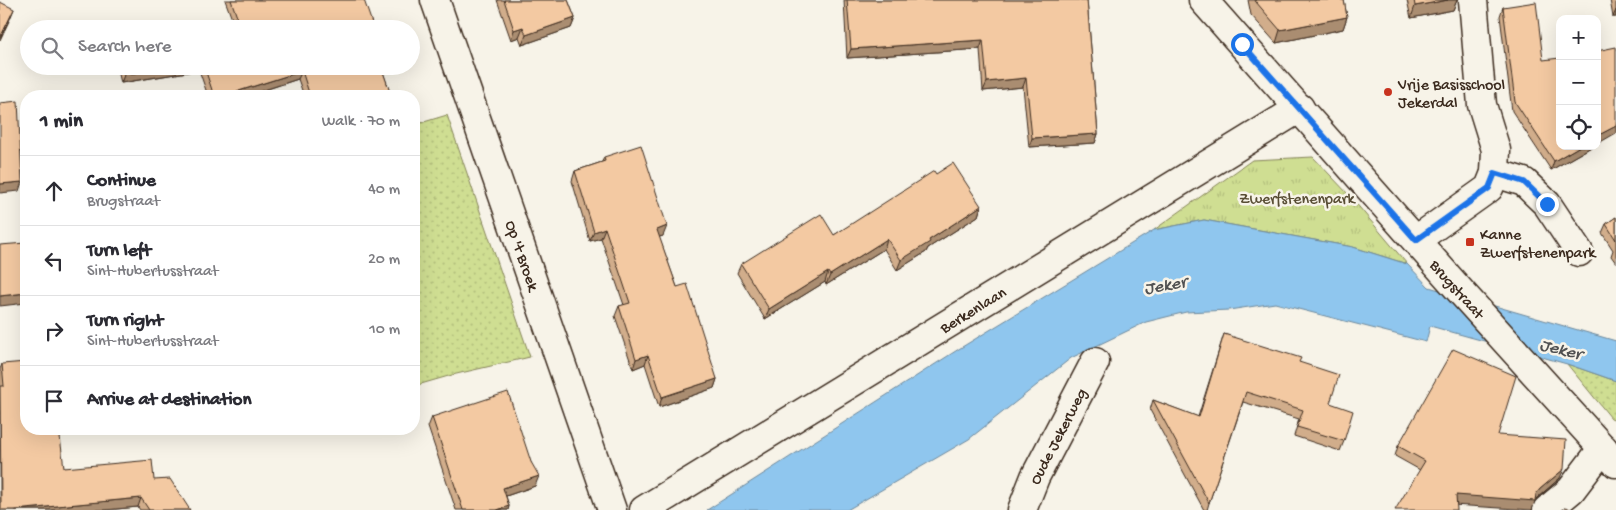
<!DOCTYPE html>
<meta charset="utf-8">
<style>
body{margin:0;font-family:"Gochi Hand",sans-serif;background:#f2f2f3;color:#2b2b33}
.controls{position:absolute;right:15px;top:15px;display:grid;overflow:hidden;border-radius:10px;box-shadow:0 5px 20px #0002}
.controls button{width:45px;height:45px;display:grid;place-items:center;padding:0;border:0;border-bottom:1px solid #e1e1e2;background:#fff;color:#2b2b33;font:25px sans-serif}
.stop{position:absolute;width:15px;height:15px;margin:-11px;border:4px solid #1a73e8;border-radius:50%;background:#fff}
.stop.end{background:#1a73e8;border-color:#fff;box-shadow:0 1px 5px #0008}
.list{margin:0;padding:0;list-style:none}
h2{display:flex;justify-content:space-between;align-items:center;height:65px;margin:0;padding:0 20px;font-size:21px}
h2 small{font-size:16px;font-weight:400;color:#7c7c81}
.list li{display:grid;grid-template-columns:32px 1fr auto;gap:15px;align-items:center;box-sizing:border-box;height:70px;padding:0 20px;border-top:1px solid #e1e1e2}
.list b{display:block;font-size:19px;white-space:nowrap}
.list p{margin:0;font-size:16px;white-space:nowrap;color:#7c7c81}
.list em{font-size:16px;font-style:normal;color:#7c7c81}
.icon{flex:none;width:28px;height:28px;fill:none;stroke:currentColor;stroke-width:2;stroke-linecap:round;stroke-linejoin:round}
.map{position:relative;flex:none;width:1616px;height:510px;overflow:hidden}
.search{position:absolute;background:#fff;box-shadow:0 5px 20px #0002;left:20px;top:20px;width:400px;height:55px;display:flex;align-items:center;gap:12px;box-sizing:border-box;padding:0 18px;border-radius:28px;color:#7c7c81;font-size:19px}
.panel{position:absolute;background:#fff;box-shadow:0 5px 20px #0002;left:20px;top:90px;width:400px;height:345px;border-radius:20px}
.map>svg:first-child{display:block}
</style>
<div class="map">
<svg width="1616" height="510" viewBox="0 0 1616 510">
<defs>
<pattern id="grass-dots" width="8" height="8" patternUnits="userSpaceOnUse" patternTransform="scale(1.25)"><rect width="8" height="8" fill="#cfde92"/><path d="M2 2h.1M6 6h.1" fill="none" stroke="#b3bf7d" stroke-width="1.8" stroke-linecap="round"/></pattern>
<pattern id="park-tufts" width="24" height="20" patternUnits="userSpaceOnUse" patternTransform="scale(1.25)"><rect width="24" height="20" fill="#cfde92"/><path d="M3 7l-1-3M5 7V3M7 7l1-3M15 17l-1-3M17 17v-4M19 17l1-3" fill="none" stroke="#b3bf7d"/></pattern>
</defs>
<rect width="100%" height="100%" fill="#f7f3e8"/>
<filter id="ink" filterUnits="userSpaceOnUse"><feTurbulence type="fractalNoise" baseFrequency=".02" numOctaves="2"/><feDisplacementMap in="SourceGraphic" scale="10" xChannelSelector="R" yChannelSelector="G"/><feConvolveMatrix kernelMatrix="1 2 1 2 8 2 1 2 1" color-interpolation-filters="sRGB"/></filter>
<g filter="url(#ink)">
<g fill="url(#grass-dots)" stroke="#858458">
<path d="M 447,115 L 530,357 L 452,375 L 414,386 L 414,125 Z"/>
<path d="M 1567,364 L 1616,381 L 1616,420 L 1611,418 Z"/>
</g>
<path fill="url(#park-tufts)" stroke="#858458" d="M 1313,157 L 1349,195 L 1407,264 L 1353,247 L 1204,220 L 1154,230 L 1252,160 Z"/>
<path fill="#8fc6ee" stroke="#6d889b" d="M 1204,220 L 1353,247 L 1407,264 L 1429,287 L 1616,341 L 1616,381 L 1567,364 L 1430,326 L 1426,342 L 1275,303 L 1229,310 L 1186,312 L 1146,322 L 1071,358 L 969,439 L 847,510 L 707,510 L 962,347 L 1154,230 Z"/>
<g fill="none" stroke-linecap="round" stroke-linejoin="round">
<g stroke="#3b2a1e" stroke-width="31">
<g id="minor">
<path id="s1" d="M 435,0 L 612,510"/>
<path id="s2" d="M 1203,0 L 1463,294 L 1616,463"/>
<path d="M 1495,173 L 1524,182 L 1547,204 L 1579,252"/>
<path d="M 1416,240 L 1489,188 L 1495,173 L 1496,150 L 1482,105 L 1473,0"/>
<path id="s3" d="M 644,510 L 1300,108"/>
<path id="s4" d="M 1022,510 L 1035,477 L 1095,362"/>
<path d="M 1547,510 L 1571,490 L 1603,448"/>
</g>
</g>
<use href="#minor" stroke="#f7f3e8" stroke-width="28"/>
</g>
<g fill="#d1ad8b" stroke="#3b2a1e">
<path d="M 225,0 L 364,0 L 213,26 L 214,25 L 232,19 Z"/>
<path d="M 497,0 L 568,0 L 575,18 L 571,28 L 522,45 L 519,37 L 511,40 Z"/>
<path d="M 844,0 L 1087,0 L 1098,134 L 1095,143 L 1029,147 L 1023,87 L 983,91 L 980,49 L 847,58 Z"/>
<path d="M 1248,0 L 1344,0 L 1347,17 L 1343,29 L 1276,43 L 1251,15 Z"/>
<path d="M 1407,0 L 1457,0 L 1453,10 L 1411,18 Z"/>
<path d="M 1610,0 L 1616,0 L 1616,17 L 1613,17 Z"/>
<path d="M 1503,7 L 1543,60 L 1593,146 L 1551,170 L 1512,111 L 1500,16 Z"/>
<path d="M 117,66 L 381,66 L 391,96 L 304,96 L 298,79 L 246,96 L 208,96 L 199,70 L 121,83 Z"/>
<path d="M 604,157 L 663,236 L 659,237 L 677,287 L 717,379 L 714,388 L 659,407 L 645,364 L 633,369 L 615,316 L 619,306 L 624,305 L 601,238 L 590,241 L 572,181 L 575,171 L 602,162 Z"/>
<path d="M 936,174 L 981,206 L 978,216 L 928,248 L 926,252 L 897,270 L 884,249 L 826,285 L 825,282 L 765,319 L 737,273 L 741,264 L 834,235 Z"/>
<path d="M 1616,217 L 1616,263 L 1611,256 L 1613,250 L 1602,233 L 1606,224 Z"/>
<path d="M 1224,334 L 1299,362 L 1330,403 L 1344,441 L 1340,451 L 1294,436 L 1299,419 L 1243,402 L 1209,503 L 1207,510 L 1204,510 L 1150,410 L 1153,400 L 1198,417 Z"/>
<path d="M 2,364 L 64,468 L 154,480 L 190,510 L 140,510 L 138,507 L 106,510 L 0,510 L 0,369 Z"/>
<path d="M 432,417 L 531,462 L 535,486 L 506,496 L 509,506 L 508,510 L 456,510 L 428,427 Z"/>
<path d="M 1498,435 L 1560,478 L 1537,498 L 1420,470 L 1395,456 L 1398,446 Z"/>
</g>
<g fill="#aa8d71" stroke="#3b2a1e">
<path d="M 1448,0 L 1457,0 L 1453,10 L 1411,18 L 1415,6 Z"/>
<path d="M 14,9 L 10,19 L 0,40 L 0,38 Z"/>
<path d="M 1616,10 L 1616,17 L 1613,17 Z"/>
<path d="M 1347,17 L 1343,29 L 1276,43 L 1280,30 Z"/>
<path d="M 575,18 L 571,28 L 522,45 L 526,35 Z"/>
<path d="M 523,27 L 519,37 L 511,40 L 514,30 Z"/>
<path d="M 983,40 L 980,49 L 847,58 L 851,49 Z"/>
<path d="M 173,66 L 200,66 L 199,70 L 121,83 L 124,75 Z"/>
<path d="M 302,71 L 298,79 L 246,96 L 223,96 Z"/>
<path d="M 1026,78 L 1023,87 L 983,91 L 987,82 Z"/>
<path d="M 1616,126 L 1616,133 L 1597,144 L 1597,136 Z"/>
<path d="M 1098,134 L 1095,143 L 1029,147 L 1032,138 Z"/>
<path d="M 1580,146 L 1593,146 L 1551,170 L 1554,161 Z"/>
<path d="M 22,182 L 19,191 L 0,193 L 0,184 Z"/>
<path d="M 981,206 L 978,216 L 928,248 L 926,252 L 897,270 L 901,260 L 929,240 Z"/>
<path d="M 667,226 L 663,236 L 653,239 L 657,230 Z"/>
<path d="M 605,228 L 601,238 L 590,241 L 594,232 Z"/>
<path d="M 887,239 L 884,249 L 826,285 L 830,275 Z"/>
<path d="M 828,272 L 825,282 L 765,319 L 769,309 Z"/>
<path d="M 26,293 L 26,303 L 0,306 L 0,296 Z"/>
<path d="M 648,355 L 645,364 L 633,369 L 636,359 Z"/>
<path d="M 717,379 L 714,388 L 659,407 L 662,397 Z"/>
<path d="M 1564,469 L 1560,478 L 1537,498 L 1535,501 L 1532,510 L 1453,505 L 1456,495 L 1536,494 L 1540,489 Z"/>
<path d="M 539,476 L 535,486 L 500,498 L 503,488 Z"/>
<path d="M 141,498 L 138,507 L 106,510 L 15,510 Z"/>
<path d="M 509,506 L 508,510 L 497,510 Z"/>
</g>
<g fill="#f3c9a2" stroke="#3b2a1e">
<path d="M 231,0 L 364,0 L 374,29 L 205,29 L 214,26 L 214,25 L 237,17 Z"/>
<path d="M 504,0 L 568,0 L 575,18 L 526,35 L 523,27 L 514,30 Z"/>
<path d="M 847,0 L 1087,0 L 1098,134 L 1032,138 L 1026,78 L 987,82 L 983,40 L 851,49 Z"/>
<path d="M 1255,0 L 1344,0 L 1347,17 L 1280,30 L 1256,2 Z"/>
<path d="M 1414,0 L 1448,0 L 1415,6 Z"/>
<path d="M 0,2 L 14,9 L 0,38 Z"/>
<path d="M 1536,2 L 1543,60 L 1560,58 L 1560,146 L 1580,146 L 1554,161 L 1515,102 L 1503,7 Z"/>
<path d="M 1616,47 L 1616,126 L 1597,136 L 1597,51 Z"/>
<path d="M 122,66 L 173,66 L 124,75 Z"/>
<path d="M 204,66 L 381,66 L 391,95 L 388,96 L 310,96 L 302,71 L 223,96 L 214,96 Z"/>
<path d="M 18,101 L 22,182 L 0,184 L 0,103 Z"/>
<path d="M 641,145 L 667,226 L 657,230 L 677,287 L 687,284 L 717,379 L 662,397 L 648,355 L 636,359 L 619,306 L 630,303 L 605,228 L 594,232 L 575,171 L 605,161 L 604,157 Z"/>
<path d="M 953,163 L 981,206 L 929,240 L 930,242 L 901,260 L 887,239 L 830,275 L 828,272 L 769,309 L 741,264 L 821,214 L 834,235 L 934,171 L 936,174 Z"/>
<path d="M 1616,217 L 1616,240 L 1606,224 Z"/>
<path d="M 26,243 L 26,293 L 0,296 L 0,245 Z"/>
<path d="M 1224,334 L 1301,358 L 1299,362 L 1339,375 L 1330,403 L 1353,411 L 1344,441 L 1297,427 L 1303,410 L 1246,392 L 1209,503 L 1153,400 L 1199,417 Z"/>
<path d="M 1453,349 L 1516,376 L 1498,435 L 1566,440 L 1564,469 L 1540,489 L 1536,494 L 1535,501 L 1456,495 L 1457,510 L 1395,510 L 1425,461 L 1398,446 Z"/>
<path d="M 26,362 L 26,429 L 42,429 L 42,431 L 59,429 L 64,468 L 152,460 L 154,480 L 170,479 L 190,510 L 149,510 L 141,498 L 15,510 L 1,510 L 0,386 L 4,386 L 2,364 Z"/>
<path d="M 508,392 L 531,462 L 539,476 L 503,488 L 509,506 L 497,510 L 463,510 L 432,417 Z"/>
<path d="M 1567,507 L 1571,510 L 1562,510 Z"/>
</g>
</g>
<g fill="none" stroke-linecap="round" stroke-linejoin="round" filter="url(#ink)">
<path stroke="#1a73e8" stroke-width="6" d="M 1242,44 L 1416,240 L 1489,188 L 1495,173 L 1524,182 L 1547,204"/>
</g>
<g fill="#c8321e" stroke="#f7f3e8" stroke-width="2">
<circle cx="1388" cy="92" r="5"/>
<rect x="1465" y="237" width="10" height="10" rx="2.5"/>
</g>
<g text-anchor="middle" stroke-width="5" stroke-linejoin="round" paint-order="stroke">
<g font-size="16" fill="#3b2a1e" stroke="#f7f3e8" text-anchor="start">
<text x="1398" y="89">Vrije Basisschool<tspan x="1398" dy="18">Jekerdal</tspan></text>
<text x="1480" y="239">Kanne<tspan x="1480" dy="18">Zwerfstenenpark</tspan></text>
</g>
<g font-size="16" fill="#594e35" stroke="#f7f3e8">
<text x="1297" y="203">Zwerfstenenpark</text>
</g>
<g font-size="16" fill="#3b2a1e" stroke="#f7f3e8">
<text dy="6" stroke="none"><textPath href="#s1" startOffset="270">Op 't Broek</textPath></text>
<text dy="6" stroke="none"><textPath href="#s2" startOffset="385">Brugstraat</textPath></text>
<text dy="6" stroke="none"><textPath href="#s3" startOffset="385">Berkenlaan</textPath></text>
<text dy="6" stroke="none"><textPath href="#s4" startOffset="82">Oude Jekerweg</textPath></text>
</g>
<g font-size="18" font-style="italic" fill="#505152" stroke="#f7f3e8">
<text transform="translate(1165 284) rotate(-10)" y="6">Jeker</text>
<text transform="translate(1561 348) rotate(14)" y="6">Jeker</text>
</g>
</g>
</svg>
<div class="controls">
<button>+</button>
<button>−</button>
<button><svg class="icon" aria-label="locate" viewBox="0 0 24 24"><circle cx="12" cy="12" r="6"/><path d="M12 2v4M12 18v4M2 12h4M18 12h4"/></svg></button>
</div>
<div class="stop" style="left:1242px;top:44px"></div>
<div class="stop end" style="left:1547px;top:204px"></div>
<div class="search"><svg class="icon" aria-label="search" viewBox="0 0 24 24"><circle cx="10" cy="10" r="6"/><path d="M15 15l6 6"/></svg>Search here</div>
<section class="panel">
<h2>1 min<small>Walk · 70 m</small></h2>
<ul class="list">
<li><svg class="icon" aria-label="ahead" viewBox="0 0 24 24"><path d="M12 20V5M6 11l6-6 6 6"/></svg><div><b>Continue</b><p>Brugstraat</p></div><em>40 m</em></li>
<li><svg class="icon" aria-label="left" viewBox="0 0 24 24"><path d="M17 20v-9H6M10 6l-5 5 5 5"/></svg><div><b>Turn left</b><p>Sint-Hubertusstraat</p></div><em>20 m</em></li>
<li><svg class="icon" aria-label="right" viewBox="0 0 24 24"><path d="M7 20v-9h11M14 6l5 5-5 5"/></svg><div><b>Turn right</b><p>Sint-Hubertusstraat</p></div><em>10 m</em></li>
<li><svg class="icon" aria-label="arrive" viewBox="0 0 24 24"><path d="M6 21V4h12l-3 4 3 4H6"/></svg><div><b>Arrive at destination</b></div></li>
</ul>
</section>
</div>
